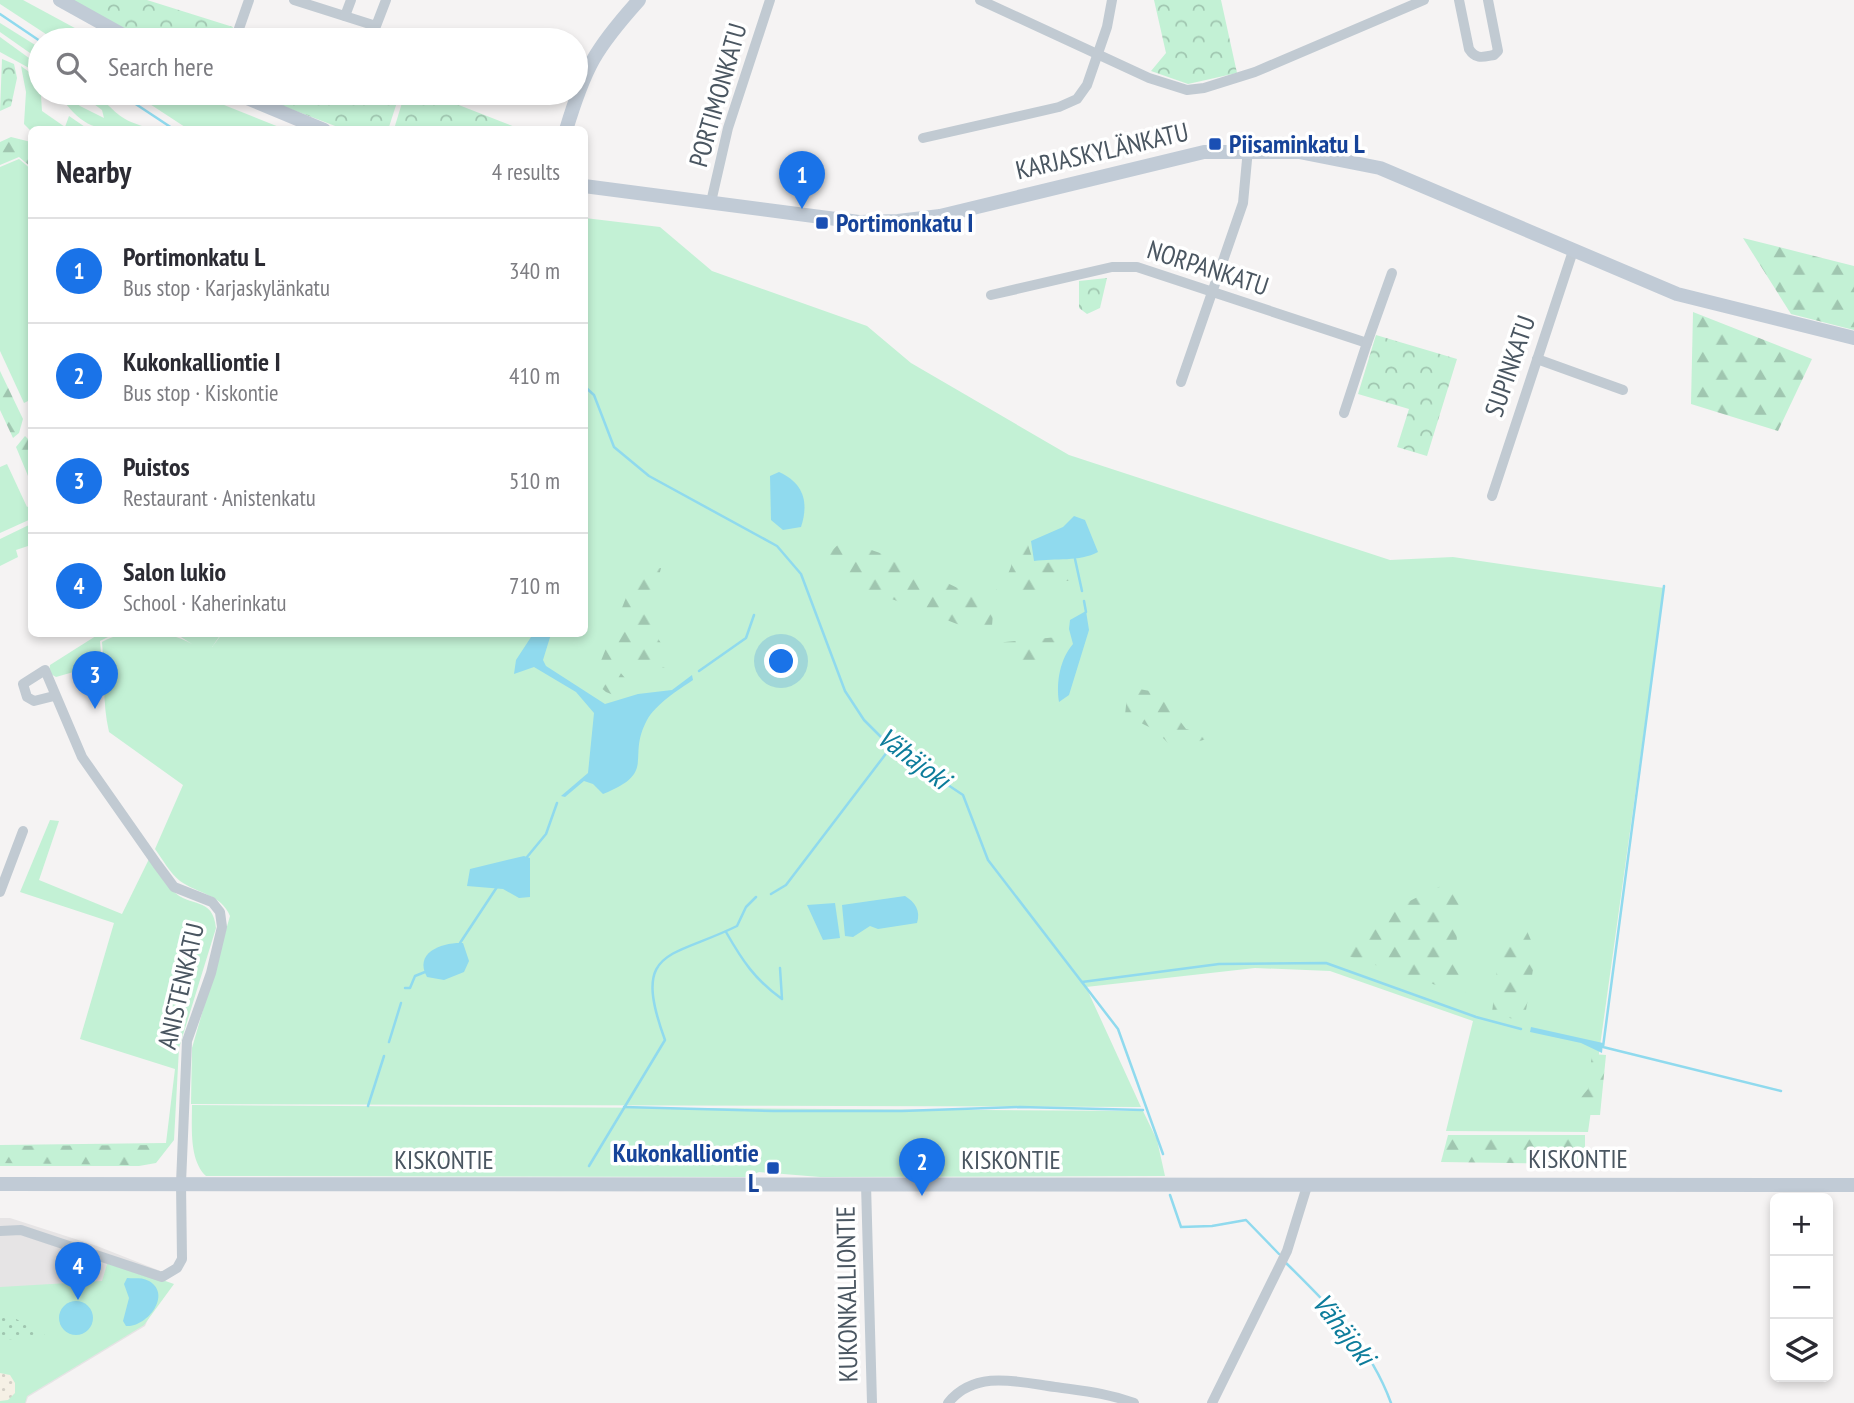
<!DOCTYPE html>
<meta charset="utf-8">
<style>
body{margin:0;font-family:"PT Sans Narrow",sans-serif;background:#f2f2f3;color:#2b2b33}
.controls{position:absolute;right:21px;bottom:21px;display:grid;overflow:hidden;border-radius:10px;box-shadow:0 4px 10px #0003}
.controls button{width:63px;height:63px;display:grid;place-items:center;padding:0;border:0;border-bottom:2px solid #e1e1e2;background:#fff;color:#2b2b33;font:35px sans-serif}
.you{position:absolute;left:782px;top:662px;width:24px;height:24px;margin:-18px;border:5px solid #fff;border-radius:50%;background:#1a73e8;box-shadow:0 0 0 10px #1a73e833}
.badge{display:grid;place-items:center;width:46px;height:46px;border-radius:50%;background:#1a73e8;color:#fff;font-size:23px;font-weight:700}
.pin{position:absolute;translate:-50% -58px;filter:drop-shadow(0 2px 4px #0008)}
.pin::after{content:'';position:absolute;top:37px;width:24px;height:21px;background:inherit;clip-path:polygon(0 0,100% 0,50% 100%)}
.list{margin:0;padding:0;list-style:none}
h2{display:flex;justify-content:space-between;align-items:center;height:91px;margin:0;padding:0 28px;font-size:30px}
h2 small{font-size:23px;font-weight:400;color:#7c7c81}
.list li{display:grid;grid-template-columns:46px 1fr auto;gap:21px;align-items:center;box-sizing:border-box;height:105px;padding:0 28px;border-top:2px solid #e1e1e2}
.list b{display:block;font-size:26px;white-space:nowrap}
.list p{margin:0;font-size:23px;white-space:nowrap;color:#7c7c81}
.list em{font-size:23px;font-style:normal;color:#7c7c81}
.icon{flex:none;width:38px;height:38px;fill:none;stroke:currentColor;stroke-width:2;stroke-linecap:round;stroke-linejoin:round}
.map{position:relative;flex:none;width:1854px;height:1403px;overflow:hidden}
.search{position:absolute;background:#fff;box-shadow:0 4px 10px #0003;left:28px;top:28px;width:560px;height:77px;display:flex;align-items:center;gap:18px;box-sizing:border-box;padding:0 24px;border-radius:38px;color:#7c7c81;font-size:26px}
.panel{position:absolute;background:#fff;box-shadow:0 4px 10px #0003;left:28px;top:126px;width:560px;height:511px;border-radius:10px}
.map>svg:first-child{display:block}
</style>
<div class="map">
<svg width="1854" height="1403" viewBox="0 0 1854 1403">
<defs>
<pattern id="forest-firs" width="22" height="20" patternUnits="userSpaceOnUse" patternTransform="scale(1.75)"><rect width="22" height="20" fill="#c3f1d5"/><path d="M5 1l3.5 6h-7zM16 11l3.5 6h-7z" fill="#a0c6b0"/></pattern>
<pattern id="sand-dots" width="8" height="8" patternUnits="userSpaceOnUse" patternTransform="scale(1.75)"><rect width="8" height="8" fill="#f5f0e5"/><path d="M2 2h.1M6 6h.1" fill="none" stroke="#d4d0c7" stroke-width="1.8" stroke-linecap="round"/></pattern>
<pattern id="park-crowns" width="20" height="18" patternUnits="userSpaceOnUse" patternTransform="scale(1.75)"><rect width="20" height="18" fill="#c3f1d5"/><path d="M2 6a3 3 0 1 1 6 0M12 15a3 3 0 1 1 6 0" fill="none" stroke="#a0c6b0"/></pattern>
<pattern id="garden-dots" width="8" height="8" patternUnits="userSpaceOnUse" patternTransform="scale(1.75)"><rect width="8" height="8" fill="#c3f1d5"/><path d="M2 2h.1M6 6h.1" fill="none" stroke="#a0c6b0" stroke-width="1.8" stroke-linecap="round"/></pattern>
</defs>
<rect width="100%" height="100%" fill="#f5f3f3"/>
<path fill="#e6e4e5" d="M 0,1218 L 10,1218 L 97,1246 L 168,1274 L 145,1326 L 28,1397 L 26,1403 L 0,1403 Z"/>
<g fill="#c3f1d5">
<path d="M 0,0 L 23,0 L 97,40 L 55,40 L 0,4 Z"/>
<path d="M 0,23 L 40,48 L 40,60 L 0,32 Z"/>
<path d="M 0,37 L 40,66 L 40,74 L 0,52 Z"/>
<path d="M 21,66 L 40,80 L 42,111 L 65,127 L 69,116 L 88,129 L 30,130 L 24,124 L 26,92 Z"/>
<path d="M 58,93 L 66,93 L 80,106 L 104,118 L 102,110 L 79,93 L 95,93 C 120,115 117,119 152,129 C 105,130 87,136 58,93 Z"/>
<path d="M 133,93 L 194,93 L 284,129 L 188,129 Z"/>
<path d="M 19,159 L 32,170 L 32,399 L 24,403 L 0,351 L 0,167 Z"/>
<path d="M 585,218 L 660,227 L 712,271 L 867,326 L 911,363 L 1069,455 L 1390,560 L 1453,557 L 1664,588 L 1588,1132 L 1446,1131 L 1473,1021 L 1330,971 L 1255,968 L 1086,987 L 1141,1107 L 191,1104 L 192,1048 L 230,916 C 221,894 198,894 180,881 C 170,873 163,860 155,849 L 183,785 L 109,732 C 102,702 105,673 102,642 C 128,628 166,629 192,644 L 176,634 L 221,634 L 212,647 L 222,634 L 584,634 Z"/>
<path d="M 7,464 L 27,507 L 31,505 L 31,519 L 0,533 L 0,467 Z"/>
<path d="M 31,524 L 31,545 L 16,550 L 18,557 L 0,566 L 0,539 Z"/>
<path d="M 99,634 L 114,634 L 100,641 L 102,667 L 98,665 L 56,677 L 49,673 L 50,665 Z"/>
<path d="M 50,820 L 59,821 L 39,880 L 122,914 L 149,859 C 157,870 164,883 173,891 C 190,908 213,896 216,928 L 179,1048 L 174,1140 L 156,1163 L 139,1166 L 0,1166 L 0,1145 L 166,1143 L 175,1069 L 80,1039 L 114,923 L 20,892 Z"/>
<path d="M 192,1105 L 1143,1111 L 1157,1140 L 1165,1176 L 820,1177 L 759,1172 L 747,1177 L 206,1176 C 189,1160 192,1127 192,1105 Z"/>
<path d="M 108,1261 L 174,1284 L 144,1325 L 27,1396 L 25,1403 L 0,1403 L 0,1287 L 102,1281 Z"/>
</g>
<g fill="url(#forest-firs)">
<path d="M 11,137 L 31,142 L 31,167 L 19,157 L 0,165 L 0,142 Z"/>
<path d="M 1743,238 L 1854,266 L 1854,330 L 1791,314 Z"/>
<path d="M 1693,312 L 1812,359 L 1778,431 L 1691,404 Z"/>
<path d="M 0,371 L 23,419 L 19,433 L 13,438 L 0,410 Z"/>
<path d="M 25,436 L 31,442 L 31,483 L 16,447 Z"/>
<path d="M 1026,539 L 1035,566 L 1054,561 L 1075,563 L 1080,582 L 1045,579 L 1040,582 L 1039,594 L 991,596 C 1005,580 1018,566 1010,544 Z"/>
<path d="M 843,540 L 897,559 L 989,603 L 993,614 L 991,637 L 863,588 L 834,568 L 821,567 L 822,560 Z"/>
<path d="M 661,568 C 648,620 642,625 681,666 L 665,668 L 624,663 L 620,672 L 636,691 L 621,698 L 606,692 L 593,681 L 631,585 L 647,569 Z"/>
<path d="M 1068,636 L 1061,656 L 1048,654 L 1043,668 L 1004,661 L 995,643 Z"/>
<path d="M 1128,687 L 1172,695 L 1170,708 L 1186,729 L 1216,736 L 1174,749 L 1155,730 L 1125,715 Z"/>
<path d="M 1458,879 C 1462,900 1459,903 1457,923 C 1455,947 1461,971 1466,995 L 1342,954 C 1380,914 1407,900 1458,879 Z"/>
<path d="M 1524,924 L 1536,952 L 1524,1022 L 1492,1013 L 1498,960 Z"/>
<path d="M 1592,1054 L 1606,1055 L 1600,1115 L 1582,1115 L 1573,1107 L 1588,1089 Z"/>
<path d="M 1448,1135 L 1585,1135 L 1585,1164 L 1441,1162 Z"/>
<path d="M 166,1145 L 156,1161 L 128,1165 L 0,1163 L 0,1146 Z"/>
</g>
<path fill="url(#sand-dots)" d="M 0,1373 L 10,1375 L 15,1383 L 15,1393 L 8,1400 L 0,1401 Z"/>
<g fill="url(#park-crowns)">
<path d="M 69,0 L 147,0 L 233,27 L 228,40 L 147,40 Z"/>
<path d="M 1154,0 L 1221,0 L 1237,73 L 1188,84 L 1151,71 L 1166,53 Z"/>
<path d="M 2,59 L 14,64 L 17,78 L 11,106 L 0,111 Z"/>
<path d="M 249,93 L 400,93 L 388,130 L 343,129 Z"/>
<path d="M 405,93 L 428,93 L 520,129 L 394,129 Z"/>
<path d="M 1107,278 L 1100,308 L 1087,314 L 1079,308 L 1079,281 Z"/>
<path d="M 1376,335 L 1457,359 L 1427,456 L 1397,447 L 1409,409 L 1358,394 Z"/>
</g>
<path fill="url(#garden-dots)" d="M 0,1310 L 45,1335 L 43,1337 L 0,1340 Z"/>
<g fill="#90daee">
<path d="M 779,472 C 804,483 809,503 801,527 L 783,530 L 771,520 L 770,476 Z"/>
<path d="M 1074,516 L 1085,520 L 1098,552 C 1079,562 1056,558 1034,561 L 1031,541 L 1063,527 Z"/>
<path d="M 1086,611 L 1089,630 L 1069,695 L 1059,702 C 1056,682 1060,659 1073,644 L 1069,629 L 1070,620 Z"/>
<path d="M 533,634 L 551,634 L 543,660 L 546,666 L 605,704 L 638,694 L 672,690 L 692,675 L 693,680 C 678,690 656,704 647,720 C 626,759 658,772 603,794 L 593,784 L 584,781 L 565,797 L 561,796 L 588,773 L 594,713 L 576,692 L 534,667 L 514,674 L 516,660 Z"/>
<path d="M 524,856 L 530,858 L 530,897 L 519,898 L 503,889 L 467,886 L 470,869 Z"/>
<path d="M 905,896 C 915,902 921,911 917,923 L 878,929 L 870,926 L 853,937 L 845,936 L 842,905 Z"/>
<path d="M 835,903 L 840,938 L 823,940 L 807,905 Z"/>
<path d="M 463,943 L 469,961 L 464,972 L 444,980 L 427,977 C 413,952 443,942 463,943 Z"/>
<path d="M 1531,1027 L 1603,1043 L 1602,1053 L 1581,1043 L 1530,1032 Z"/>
<path d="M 127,1278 C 134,1279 142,1277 149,1281 C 173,1295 146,1328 126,1326 L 123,1321 L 129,1298 L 124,1284 Z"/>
<circle cx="76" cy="1318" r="17"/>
</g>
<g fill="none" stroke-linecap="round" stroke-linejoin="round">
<g stroke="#90daee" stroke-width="2.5">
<path d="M 0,14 L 40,41"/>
<path d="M 119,93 L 175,130"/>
<path d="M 584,386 L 594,395 L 614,447 L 649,476 L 777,546 L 801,574 L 845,691 L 864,720 L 891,747 L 963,795 L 988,860 L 1118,1029 L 1163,1154"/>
<path d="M 1075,559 L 1082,591"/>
<path d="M 1664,586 L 1603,1047 L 1781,1091"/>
<path d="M 1084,601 L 1086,612"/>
<path d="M 699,671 L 746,638 L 754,615"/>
<path d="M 527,857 L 546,834 L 557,803"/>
<path d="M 771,894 L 786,885 L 891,747"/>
<path d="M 726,932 C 742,960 755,980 782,999 L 780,968"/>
<path d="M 460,943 L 497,887"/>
<path d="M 1082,982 L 1219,964 L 1326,963 L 1476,1017 L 1521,1029"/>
<path d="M 405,988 L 410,988 L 415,976 L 425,972"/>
<path d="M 389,1042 L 401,1003"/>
<path d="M 368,1106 L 384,1056"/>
<path d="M 624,1107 L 774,1111 L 902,1111 L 1020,1107 L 1143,1110"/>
<path d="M 589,1166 L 665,1040 C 631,947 670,959 737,926 L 746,907 L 756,897"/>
<path d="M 1170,1195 L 1181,1227 L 1212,1226 L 1246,1220 L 1279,1254"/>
<path d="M 1285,1262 C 1329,1305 1370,1345 1391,1403"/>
</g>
<g stroke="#c1cad2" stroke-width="10">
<path d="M 294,0 L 376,26 L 386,0"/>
<path d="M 980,0 L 1149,78 L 1187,90 L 1204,88 L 1255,72 L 1424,0"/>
<path d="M 1459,0 L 1469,49 C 1476,60 1483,57 1494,55 L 1498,51 L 1488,0"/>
<path d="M 345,16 L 351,0"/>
<path d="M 235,40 L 249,0"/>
<path d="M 923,138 L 1059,107 L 1077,99 L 1087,85 L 1107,27 L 1112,0"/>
<path d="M 711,202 L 728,128 L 770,0"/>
<path d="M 991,295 L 1112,267 L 1137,267 L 1367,343 L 1344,413"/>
<path d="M 1367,343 L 1392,273"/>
<path d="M 1537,359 L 1623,390"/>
<path d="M 1181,382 L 1243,203 L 1248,149"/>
<path d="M 1492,496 L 1573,251"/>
<path d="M 0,892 L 23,831"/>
<path d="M 866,1184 L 872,1403"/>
<path d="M 0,1231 L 21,1230 L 162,1277 L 177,1268 L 182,1259 L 181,1183 L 187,1041 L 211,973 L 222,927 L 220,912 L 212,902 L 174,887 L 157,864 L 82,757 L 45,670 L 23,684 L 27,697 L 34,701 L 54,696"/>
<path d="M 948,1403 C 975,1369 1019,1382 1055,1387 C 1083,1391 1107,1393 1134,1403"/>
<path d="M 1212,1403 L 1287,1251 L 1308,1183"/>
</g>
<g stroke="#c1cbd6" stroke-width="14">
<path d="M 60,0 L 132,40"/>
<path d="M 235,93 L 324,130"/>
<path d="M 566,130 C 585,67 595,49 639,0"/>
<path d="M 584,186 L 859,222 L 898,221 L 940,216 L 1204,152 L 1299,152 L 1380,168 L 1677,294 L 1854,338"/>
<path d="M 0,1184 L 1854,1185"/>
</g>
</g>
<g fill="#1a4fb4" stroke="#fff" stroke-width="2.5">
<rect x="1208" y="137" width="14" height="14" rx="3.5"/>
<rect x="815" y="216" width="14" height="14" rx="3.5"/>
<rect x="766" y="1161" width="14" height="14" rx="3.5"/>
</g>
<g text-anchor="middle" stroke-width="7" stroke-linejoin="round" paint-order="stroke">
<g font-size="26" fill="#4a5661" stroke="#fff">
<text transform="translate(718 95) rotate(-74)" y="9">PORTIMONKATU</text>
<text transform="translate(1102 151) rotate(-13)" y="9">KARJASKYLÄNKATU</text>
<text transform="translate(1208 268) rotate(18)" y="9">NORPANKATU</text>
<text transform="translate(1510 366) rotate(-71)" y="9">SUPINKATU</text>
<text transform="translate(181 986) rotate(-77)" y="9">ANISTENKATU</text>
<text x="1578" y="1168">KISKONTIE</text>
<text x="444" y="1169">KISKONTIE</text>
<text x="1011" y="1169">KISKONTIE</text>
<text transform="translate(847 1294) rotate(-91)" y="9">KUKONKALLIONTIE</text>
</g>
<g font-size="26" font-weight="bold" fill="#164399" stroke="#fff" text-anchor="start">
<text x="1229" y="153">Piisaminkatu L</text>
<text x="836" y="232">Portimonkatu I</text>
<text x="759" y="1162" text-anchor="end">Kukonkalliontie<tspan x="759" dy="30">L</tspan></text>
</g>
<g font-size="28" font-style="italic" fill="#0c7c9b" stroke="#fff">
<text transform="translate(914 758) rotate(37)" y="10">Vähäjoki</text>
<text transform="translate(1344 1329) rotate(52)" y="10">Vähäjoki</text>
</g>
</g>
</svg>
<div class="controls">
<button>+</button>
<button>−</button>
<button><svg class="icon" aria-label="layers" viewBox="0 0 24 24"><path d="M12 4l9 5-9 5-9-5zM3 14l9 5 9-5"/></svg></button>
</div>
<div class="you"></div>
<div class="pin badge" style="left:802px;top:209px">1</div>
<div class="pin badge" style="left:922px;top:1196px">2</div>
<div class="pin badge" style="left:95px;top:709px">3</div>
<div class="pin badge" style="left:78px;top:1300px">4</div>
<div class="search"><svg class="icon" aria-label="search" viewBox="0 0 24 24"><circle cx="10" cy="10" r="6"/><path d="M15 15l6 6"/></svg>Search here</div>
<section class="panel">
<h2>Nearby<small>4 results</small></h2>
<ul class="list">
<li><span class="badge">1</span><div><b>Portimonkatu L</b><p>Bus stop · Karjaskylänkatu</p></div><em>340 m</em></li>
<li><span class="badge">2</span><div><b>Kukonkalliontie I</b><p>Bus stop · Kiskontie</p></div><em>410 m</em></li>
<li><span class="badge">3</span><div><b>Puistos</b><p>Restaurant · Anistenkatu</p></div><em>510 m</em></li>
<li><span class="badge">4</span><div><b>Salon lukio</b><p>School · Kaherinkatu</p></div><em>710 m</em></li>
</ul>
</section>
</div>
